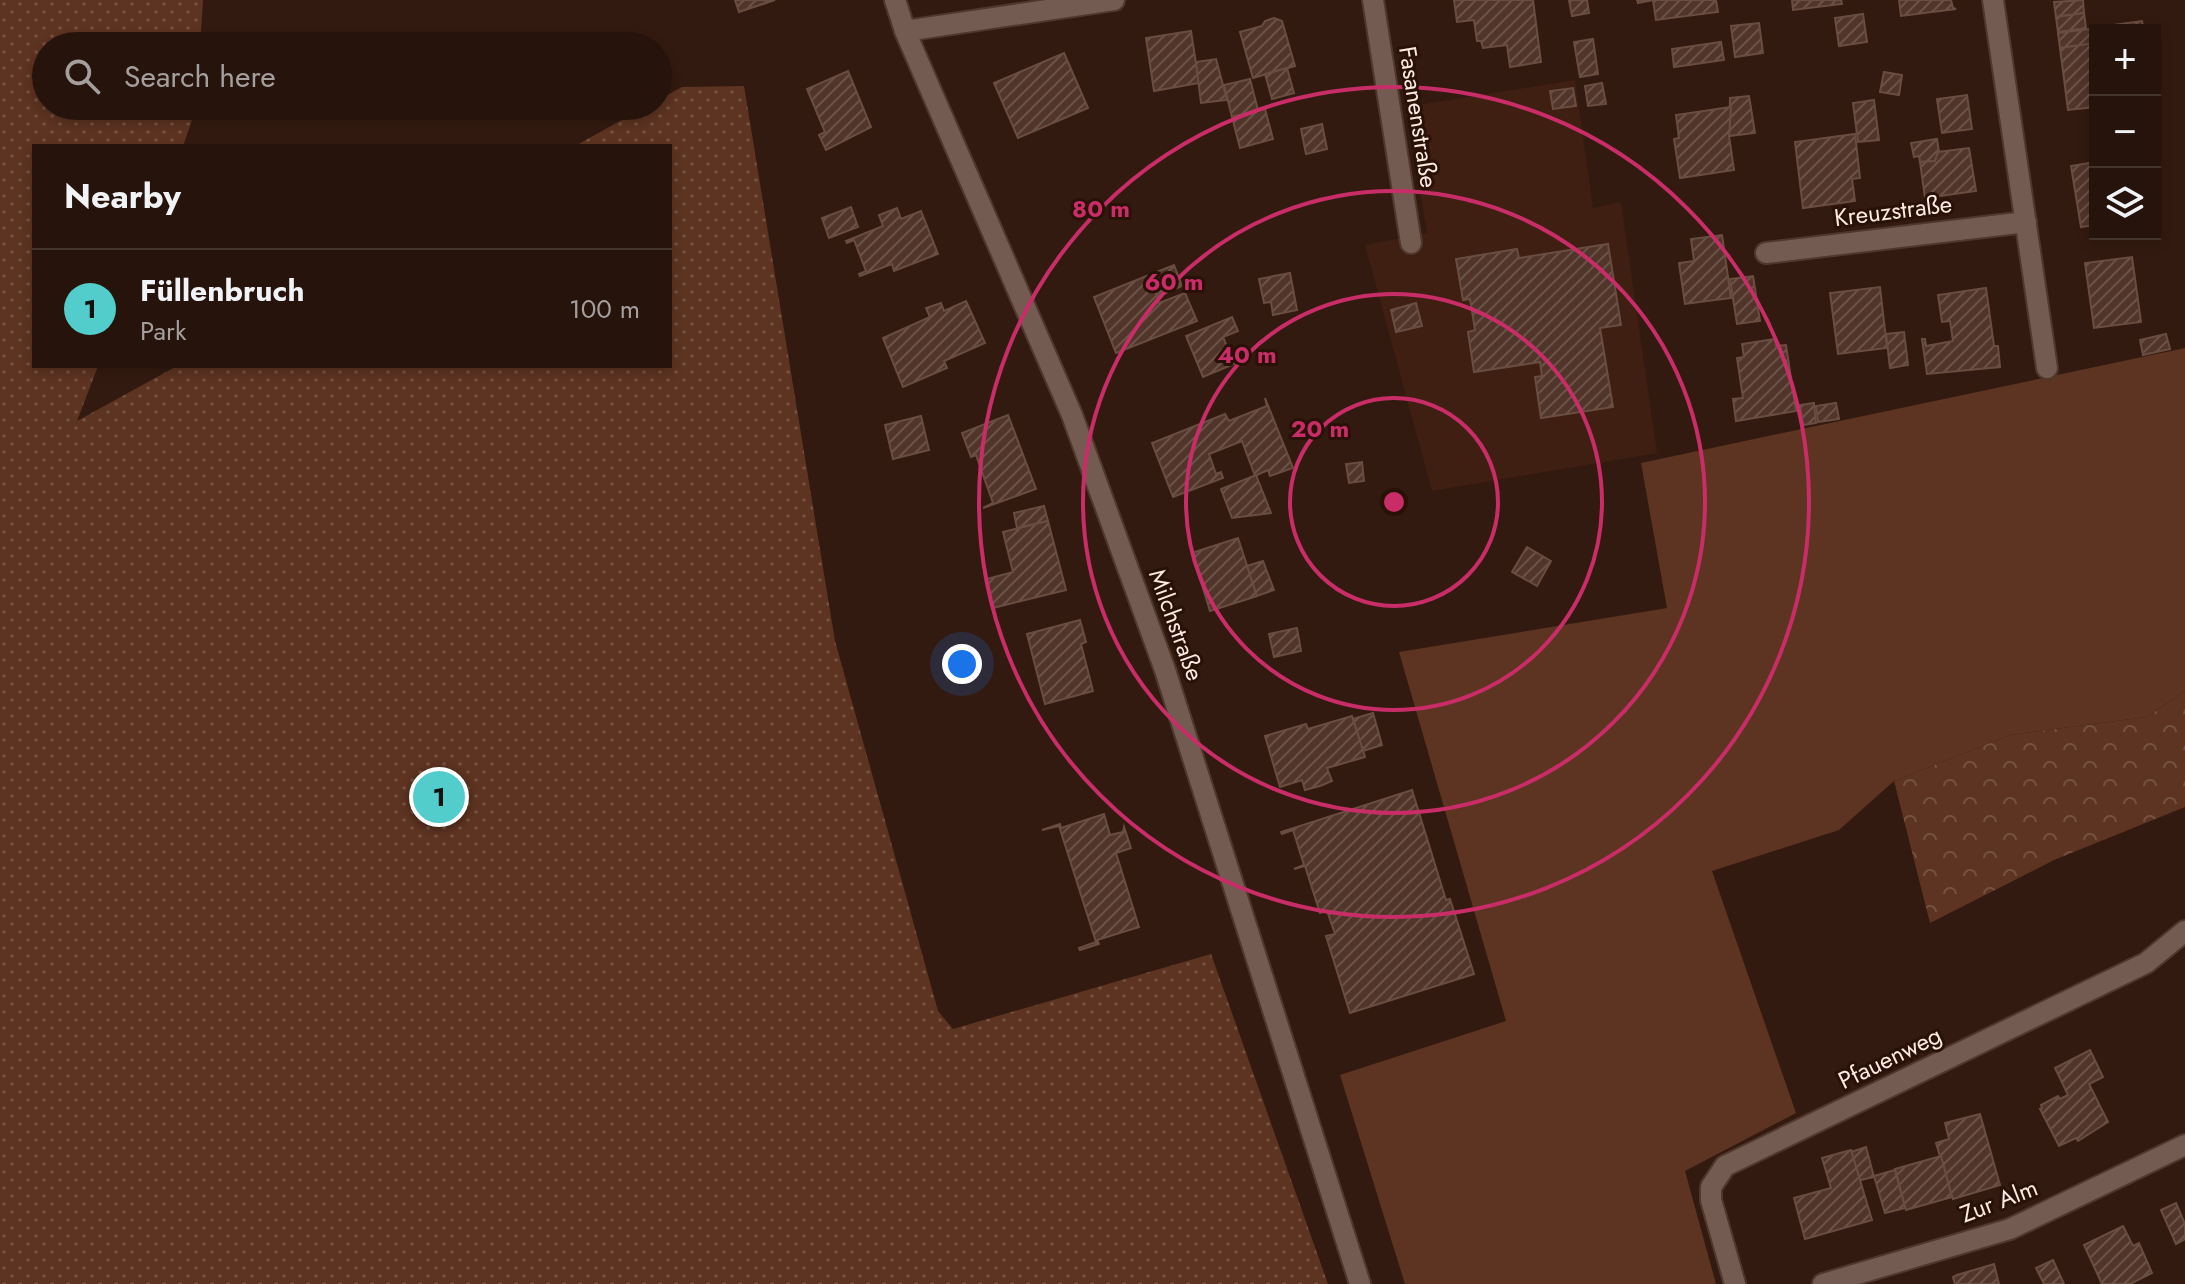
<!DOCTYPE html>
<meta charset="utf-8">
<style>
body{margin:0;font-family:Jost,sans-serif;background:#32211a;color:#f1f3f6}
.controls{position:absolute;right:24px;top:24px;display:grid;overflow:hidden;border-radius:0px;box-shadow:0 4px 12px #0003}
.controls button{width:72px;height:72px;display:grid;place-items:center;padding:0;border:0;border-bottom:2px solid #42332d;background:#26140c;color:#f1f3f6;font:40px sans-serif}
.you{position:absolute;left:962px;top:664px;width:28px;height:28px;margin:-20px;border:6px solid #fff;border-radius:50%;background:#1a73e8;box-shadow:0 0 0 12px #1a73e833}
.badge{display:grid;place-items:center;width:52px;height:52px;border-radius:50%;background:#53cdcb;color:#111;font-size:26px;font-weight:700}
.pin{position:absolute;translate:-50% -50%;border:4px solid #fff;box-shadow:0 2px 8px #0006}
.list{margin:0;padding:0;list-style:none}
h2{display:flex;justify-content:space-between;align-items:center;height:104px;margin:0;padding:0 32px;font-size:34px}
h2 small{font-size:26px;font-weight:400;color:#a49e9d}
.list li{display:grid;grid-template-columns:52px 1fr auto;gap:24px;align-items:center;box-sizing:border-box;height:120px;padding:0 32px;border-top:2px solid #42332d}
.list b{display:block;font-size:30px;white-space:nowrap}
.list p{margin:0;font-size:26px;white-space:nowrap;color:#a49e9d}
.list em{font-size:26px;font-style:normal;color:#a49e9d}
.icon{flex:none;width:44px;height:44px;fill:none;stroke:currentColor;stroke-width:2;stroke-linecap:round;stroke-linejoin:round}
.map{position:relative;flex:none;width:2185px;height:1284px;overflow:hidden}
.search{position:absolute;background:#26140c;box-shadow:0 4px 12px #0003;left:32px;top:32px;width:640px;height:88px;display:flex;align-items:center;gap:20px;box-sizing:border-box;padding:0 28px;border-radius:44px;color:#a49e9d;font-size:30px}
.panel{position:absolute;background:#26140c;box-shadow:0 4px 12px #0003;left:32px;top:144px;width:640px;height:224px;border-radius:0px}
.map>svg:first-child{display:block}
</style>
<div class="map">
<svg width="2185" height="1284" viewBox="0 0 2185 1284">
<defs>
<pattern id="forest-crowns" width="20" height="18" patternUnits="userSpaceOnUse" patternTransform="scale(2)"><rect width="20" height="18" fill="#5d3321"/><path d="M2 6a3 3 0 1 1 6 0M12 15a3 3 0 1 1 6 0" fill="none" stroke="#755141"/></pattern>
<pattern id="park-dots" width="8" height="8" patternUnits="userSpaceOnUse" patternTransform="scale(2)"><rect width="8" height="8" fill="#5d3321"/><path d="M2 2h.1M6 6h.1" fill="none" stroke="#755141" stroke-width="1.8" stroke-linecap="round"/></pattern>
<pattern id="building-hatch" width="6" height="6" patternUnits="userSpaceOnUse" patternTransform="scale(2)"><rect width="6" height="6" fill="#51352a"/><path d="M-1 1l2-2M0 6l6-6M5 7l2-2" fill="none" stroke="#6b5249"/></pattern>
</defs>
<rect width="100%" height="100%" fill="#331a10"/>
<path fill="#3f1f11" d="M 1575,80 L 1593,208 L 1621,202 L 1657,453 L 1432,491 L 1365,245 L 1427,233 L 1406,107 Z"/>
<path fill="#5d3321" d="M 2185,348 L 2185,691 L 2147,717 L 2010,735 L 1894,781 L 1839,830 L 1712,871 L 1796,1113 L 1685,1171 L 1716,1284 L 1405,1284 L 1340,1075 L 1506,1021 L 1399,652 L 1667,608 L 1641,463 Z"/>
<path fill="url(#forest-crowns)" d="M 2185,691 L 2185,807 L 2054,860 L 1930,923 L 1894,781 L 2010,735 L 2147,717 Z"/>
<path fill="url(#park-dots)" d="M 0,0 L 203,0 L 200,46 L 46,46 L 46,106 L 197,106 L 183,146 L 34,146 L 34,366 L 98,366 L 77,421 L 177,366 L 670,366 L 670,146 L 575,146 L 647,106 L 658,106 L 658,100 L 682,87 L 744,86 L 835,641 L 938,1011 L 953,1029 L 1211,954 L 1328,1284 L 0,1284 Z"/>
<g fill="url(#building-hatch)" stroke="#6a4d41" stroke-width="2">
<path d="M 735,0 L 775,0 L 739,12 Z"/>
<path d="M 1454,0 L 1533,0 L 1541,62 L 1510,67 L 1507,45 L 1483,48 L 1481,41 L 1477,41 L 1474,20 L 1457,22 Z"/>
<path d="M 1569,0 L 1587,0 L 1589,13 L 1572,16 Z"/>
<path d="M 1637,0 L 1716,0 L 1718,12 L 1656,20 L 1653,0 L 1638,3 Z"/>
<path d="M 1792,0 L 1841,0 L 1842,4 L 1793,10 Z"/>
<path d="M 1899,0 L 1951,0 L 1953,8 L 1956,9 L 1901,16 Z"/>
<path d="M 2083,0 L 2084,13 L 2056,17 L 2054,2 Z"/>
<path d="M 2084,13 L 2086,28 L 2058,32 L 2056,17 Z"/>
<path d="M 1863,14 L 1867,42 L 1839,46 L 1835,18 Z"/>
<path d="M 1274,18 L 1282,21 L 1295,66 L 1253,78 L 1240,32 L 1262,26 L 1265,21 Z"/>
<path d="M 2142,21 L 2144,30 L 2105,30 L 2105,26 Z"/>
<path d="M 1759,23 L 1763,53 L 1735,57 L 1731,26 Z"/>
<path d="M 2090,29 L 2092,44 L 2060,48 L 2058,33 Z"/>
<path d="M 1191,31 L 1199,83 L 1154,91 L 1146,38 Z"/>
<path d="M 1593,39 L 1598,74 L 1580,77 L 1574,42 Z"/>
<path d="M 1721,42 L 1724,60 L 1674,67 L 1672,49 Z"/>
<path d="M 2095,43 L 2095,107 L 2068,110 L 2060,48 Z"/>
<path d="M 1064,53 L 1088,108 L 1018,138 L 994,83 Z"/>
<path d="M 1216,59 L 1227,100 L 1201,103 L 1196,62 Z"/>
<path d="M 1287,68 L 1294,93 L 1272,99 L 1265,74 Z"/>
<path d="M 848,71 L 871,127 L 826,150 L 819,135 L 825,132 L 807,89 Z"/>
<path d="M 1884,72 L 1902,75 L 1899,95 L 1880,92 Z"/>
<path d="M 1250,79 L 1258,110 L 1232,117 L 1224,85 Z"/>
<path d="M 1602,83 L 1606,104 L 1588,106 L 1585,86 Z"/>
<path d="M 1573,88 L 1576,106 L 1553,109 L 1550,91 Z"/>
<path d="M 1967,95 L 1972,129 L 1942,133 L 1937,99 Z"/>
<path d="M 1749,96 L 1755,133 L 1729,136 L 1730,98 Z"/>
<path d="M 1874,100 L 1879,140 L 1858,142 L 1853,103 Z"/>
<path d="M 1731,107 L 1729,136 L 1734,170 L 1680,178 L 1674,139 L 1679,138 L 1676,115 Z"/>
<path d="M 1265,109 L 1273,139 L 1240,148 L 1232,117 Z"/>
<path d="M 1322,124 L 1327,149 L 1306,154 L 1301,129 Z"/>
<path d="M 1855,134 L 1860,178 L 1852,179 L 1855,201 L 1803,208 L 1795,142 Z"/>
<path d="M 1937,139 L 1939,152 L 1935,161 L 1920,162 L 1919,156 L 1914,157 L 1911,143 Z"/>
<path d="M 1969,148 L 1976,191 L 1925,198 L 1920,162 L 1935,161 L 1938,152 Z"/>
<path d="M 2095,162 L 2095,225 L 2081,227 L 2071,166 Z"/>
<path d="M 851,207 L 858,227 L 829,238 L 822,218 Z"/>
<path d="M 897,208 L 901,219 L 921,211 L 938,254 L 894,271 L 892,264 L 860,276 L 859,274 L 866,271 L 854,240 L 847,243 L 846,241 L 883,226 L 879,215 Z"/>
<path d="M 1722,235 L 1731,298 L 1685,304 L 1679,263 L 1694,261 L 1691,239 Z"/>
<path d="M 1608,244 L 1621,325 L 1600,328 L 1613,407 L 1541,418 L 1535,377 L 1542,376 L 1540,362 L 1474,372 L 1468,332 L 1475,330 L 1470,299 L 1463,300 L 1456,259 L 1517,249 L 1519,258 Z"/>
<path d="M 2132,257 L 2141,322 L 2094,328 L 2085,263 Z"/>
<path d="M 1174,265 L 1182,286 L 1157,297 L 1149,275 Z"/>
<path d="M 1290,273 L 1297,310 L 1273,315 L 1271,302 L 1264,303 L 1259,279 Z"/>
<path d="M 1149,275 L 1159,303 L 1185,293 L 1197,321 L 1116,353 L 1094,297 Z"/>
<path d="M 1753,276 L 1760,321 L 1737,324 L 1730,279 Z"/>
<path d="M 1880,287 L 1887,348 L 1838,354 L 1830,293 Z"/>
<path d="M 1986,288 L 1994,346 L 1998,346 L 2000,367 L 1927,374 L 1922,339 L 1925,339 L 1926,346 L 1953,341 L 1950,321 L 1942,322 L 1938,295 Z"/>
<path d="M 966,301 L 985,343 L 944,361 L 947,368 L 903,387 L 883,338 L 930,317 L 926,308 L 941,303 L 944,311 Z"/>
<path d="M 1416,303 L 1422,326 L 1396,332 L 1391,310 Z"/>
<path d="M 1232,317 L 1238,331 L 1223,337 L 1234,364 L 1203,377 L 1186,336 Z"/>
<path d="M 1904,332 L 1908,365 L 1890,368 L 1886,334 Z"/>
<path d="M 2166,334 L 2170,349 L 2143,355 L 2140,340 Z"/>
<path d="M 1775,339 L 1776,346 L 1786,345 L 1796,411 L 1736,421 L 1733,399 L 1743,398 L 1737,358 L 1744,357 L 1742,344 Z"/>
<path d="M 1265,398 L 1293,468 L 1270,476 L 1268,470 L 1255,476 L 1242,441 L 1209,454 L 1216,474 L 1221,472 L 1223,478 L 1173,497 L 1152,443 L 1225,414 L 1229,421 L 1267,406 Z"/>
<path d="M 1814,403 L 1816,423 L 1803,425 L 1800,405 Z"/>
<path d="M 1836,403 L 1839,419 L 1818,422 L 1816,406 Z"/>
<path d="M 1008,415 L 1036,489 L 983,508 L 993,503 L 976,455 L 971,457 L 962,433 Z"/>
<path d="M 921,416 L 929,450 L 893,459 L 885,425 Z"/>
<path d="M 1362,462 L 1364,481 L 1349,483 L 1346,464 Z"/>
<path d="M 1256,475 L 1271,513 L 1232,518 L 1221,489 Z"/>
<path d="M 1044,506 L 1048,521 L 1017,528 L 1014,513 Z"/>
<path d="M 1048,521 L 1066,590 L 993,608 L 984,571 L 987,579 L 1013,572 L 1003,532 Z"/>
<path d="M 1238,538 L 1257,596 L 1210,611 L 1192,553 Z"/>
<path d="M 1527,547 L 1551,561 L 1537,586 L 1512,572 Z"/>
<path d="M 1263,561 L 1274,590 L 1257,596 L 1247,566 Z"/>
<path d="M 1080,620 L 1086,642 L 1081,644 L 1093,691 L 1045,704 L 1027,634 Z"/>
<path d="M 1297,628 L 1301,651 L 1274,657 L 1269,634 Z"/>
<path d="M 1373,713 L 1382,745 L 1363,751 L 1353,719 Z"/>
<path d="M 1352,716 L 1365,757 L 1327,768 L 1332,781 L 1320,786 L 1305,790 L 1302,780 L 1280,787 L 1265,736 L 1306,724 L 1308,729 Z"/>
<path d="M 1412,790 L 1446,900 L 1450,899 L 1474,974 L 1350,1013 L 1326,936 L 1335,934 L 1327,911 L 1320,913 L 1305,866 L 1294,869 L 1304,865 L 1293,830 L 1282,834 L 1281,832 Z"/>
<path d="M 1104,814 L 1110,835 L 1123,832 L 1124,827 L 1131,848 L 1116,853 L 1139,927 L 1097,940 L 1099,944 L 1080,950 L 1079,948 L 1096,942 L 1059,826 L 1042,830 L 1060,824 L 1061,828 Z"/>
<path d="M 2090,1050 L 2103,1077 L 2089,1084 L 2108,1122 L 2078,1141 L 2076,1138 L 2059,1146 L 2040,1109 L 2042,1108 L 2041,1105 L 2058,1096 L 2060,1099 L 2068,1095 L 2055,1068 Z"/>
<path d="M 1980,1114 L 2000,1185 L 1953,1199 L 1936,1143 L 1949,1139 L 1945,1123 Z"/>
<path d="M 1866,1147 L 1874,1177 L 1860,1180 L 1851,1152 Z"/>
<path d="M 1851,1150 L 1872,1220 L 1805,1239 L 1794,1198 L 1831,1188 L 1822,1158 Z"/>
<path d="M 1941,1156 L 1952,1197 L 1906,1210 L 1895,1169 Z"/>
<path d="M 1895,1170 L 1905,1208 L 1885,1213 L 1874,1176 Z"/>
<path d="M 2176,1203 L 2185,1224 L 2185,1239 L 2176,1244 L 2161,1210 Z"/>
<path d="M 2123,1226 L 2133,1246 L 2139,1243 L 2152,1273 L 2130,1284 L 2102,1284 L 2084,1245 Z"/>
<path d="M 2053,1260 L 2064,1284 L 2044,1284 L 2036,1268 Z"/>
<path d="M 1994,1264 L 1999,1284 L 1955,1284 L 1953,1277 L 1957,1275 Z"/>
</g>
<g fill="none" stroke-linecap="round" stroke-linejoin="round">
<g stroke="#4f372d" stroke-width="24">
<g id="minor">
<path d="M 895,0 L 905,31 L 1072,415 L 1165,670 L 1360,1284"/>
<path d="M 1373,0 L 1411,243"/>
<path d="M 1993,0 L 2047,368"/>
<path d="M 905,31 L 1114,0"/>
<path d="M 1766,253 L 2026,222"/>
<path d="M 1735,1284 L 1711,1200 L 1711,1187 L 1725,1166 L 2146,963 L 2185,931"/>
<path d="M 1823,1284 L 2010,1229 L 2185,1145"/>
</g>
</g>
<use href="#minor" stroke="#745b51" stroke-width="20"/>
</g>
<g fill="none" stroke="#c82d68" stroke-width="4">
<circle cx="1394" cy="502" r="104"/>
<circle cx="1394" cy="502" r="208"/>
<circle cx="1394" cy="502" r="311"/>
<circle cx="1394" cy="502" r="415"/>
</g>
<g text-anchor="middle" stroke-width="6" stroke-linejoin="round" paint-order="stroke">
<g font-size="24" fill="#fbe9e2" stroke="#291107">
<text transform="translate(1418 117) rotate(81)" y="8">Fasanenstraße</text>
<text transform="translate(1893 211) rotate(-7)" y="8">Kreuzstraße</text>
<text transform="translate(1176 625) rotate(70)" y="8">Milchstraße</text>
<text transform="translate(1890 1058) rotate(-26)" y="8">Pfauenweg</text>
<text transform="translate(1999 1201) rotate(-21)" y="8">Zur Alm</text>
</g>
</g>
<circle cx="1394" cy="502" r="12" fill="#c82d68" stroke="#291107" stroke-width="4"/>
<g font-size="24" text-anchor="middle" font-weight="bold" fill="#c82d68" stroke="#291107" stroke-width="6" stroke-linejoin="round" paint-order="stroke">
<text x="1101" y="217">80 m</text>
<text x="1174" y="290">60 m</text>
<text x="1247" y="363">40 m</text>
<text x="1320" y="437">20 m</text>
</g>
</svg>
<div class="controls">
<button>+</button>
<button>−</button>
<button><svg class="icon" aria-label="layers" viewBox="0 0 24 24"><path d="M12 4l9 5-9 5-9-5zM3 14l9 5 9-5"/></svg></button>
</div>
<div class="you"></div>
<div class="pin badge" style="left:439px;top:797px">1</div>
<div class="search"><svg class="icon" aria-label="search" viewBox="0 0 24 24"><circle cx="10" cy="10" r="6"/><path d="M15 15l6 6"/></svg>Search here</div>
<section class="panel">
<h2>Nearby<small></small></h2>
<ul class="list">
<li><span class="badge">1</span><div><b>Füllenbruch</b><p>Park</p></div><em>100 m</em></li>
</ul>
</section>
</div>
